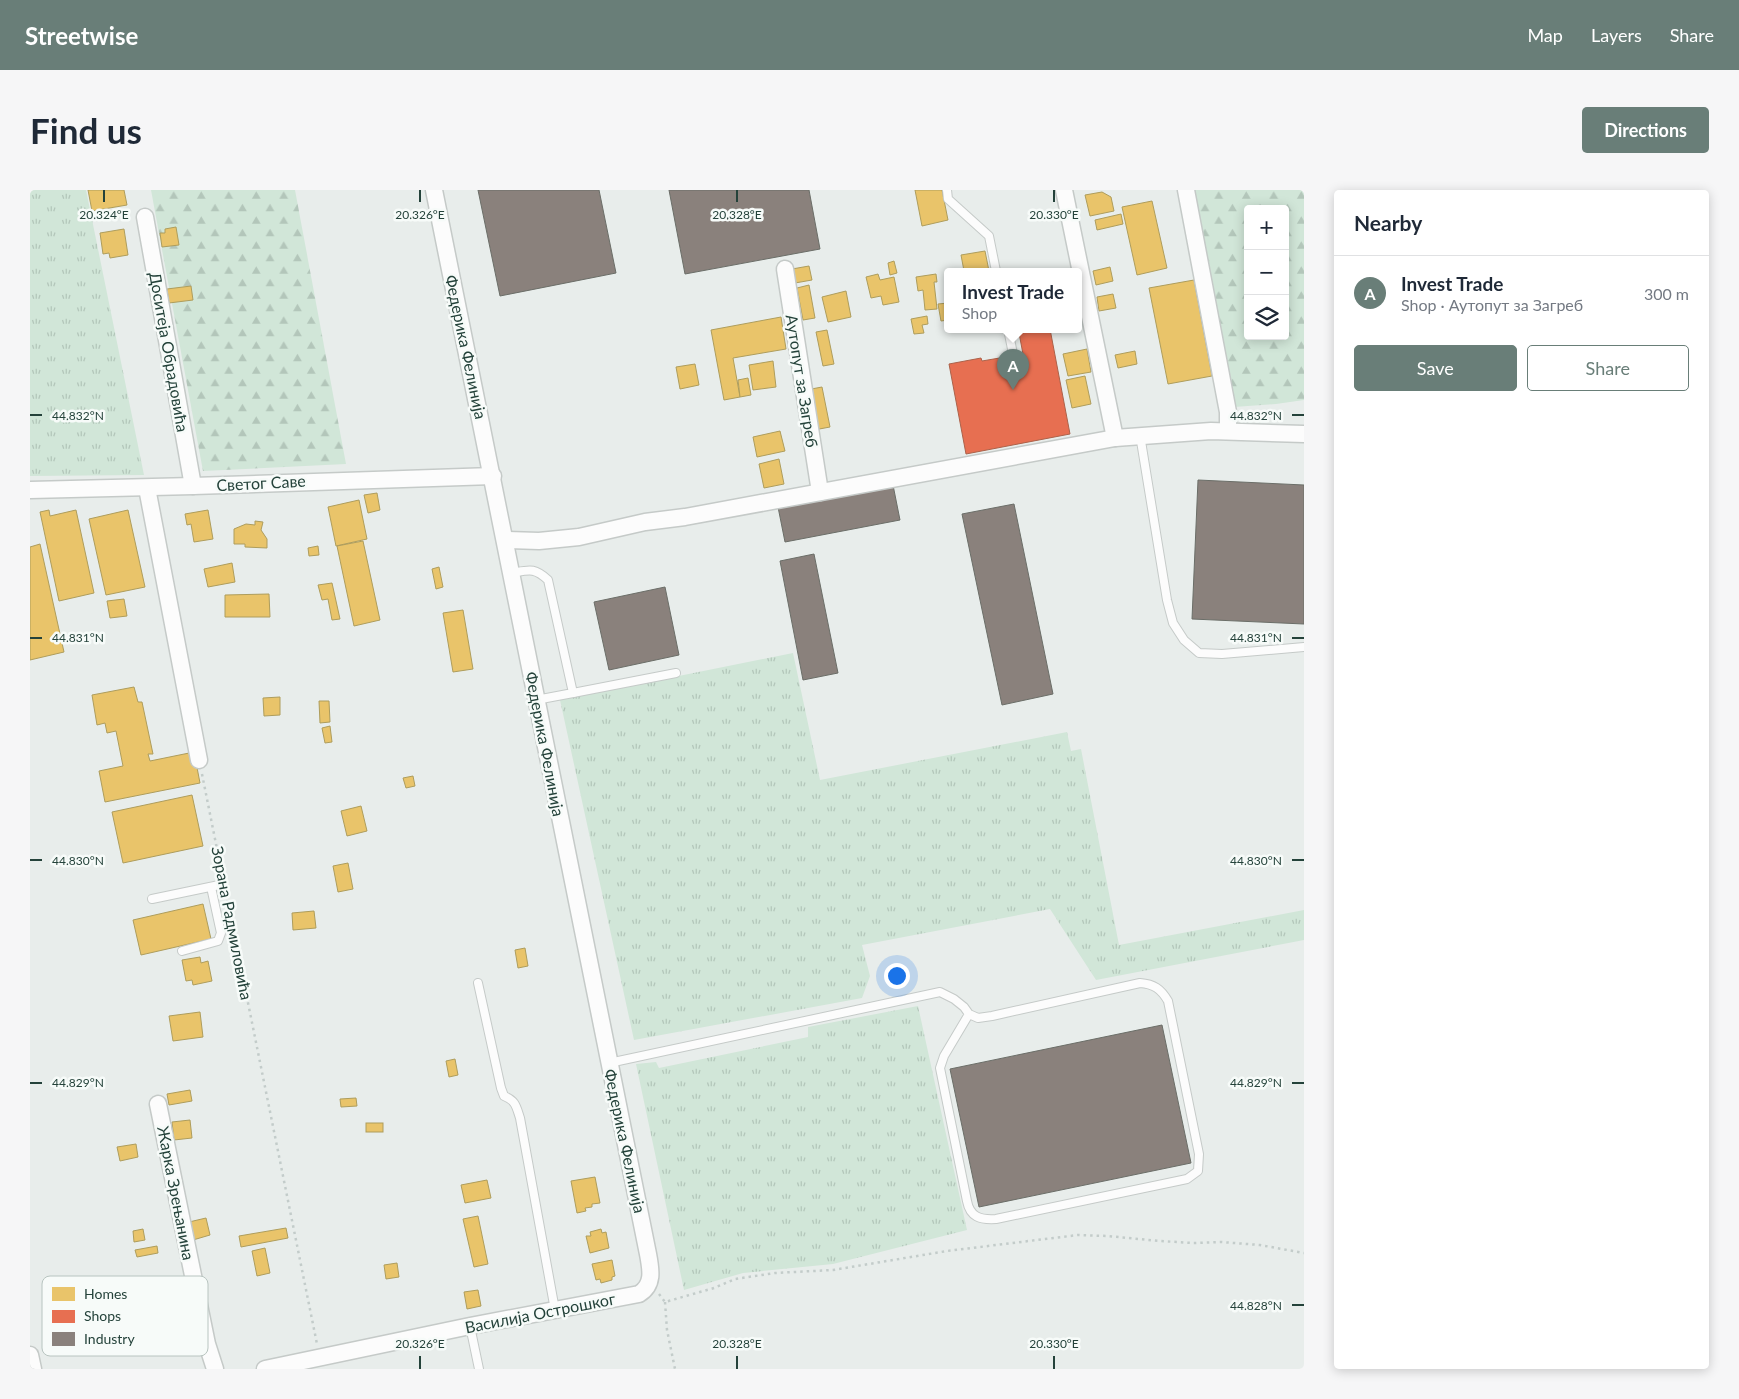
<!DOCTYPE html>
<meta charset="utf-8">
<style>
body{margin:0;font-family:Lato,sans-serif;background:#f6f6f7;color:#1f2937}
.controls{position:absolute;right:15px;top:15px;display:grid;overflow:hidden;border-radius:5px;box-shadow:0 2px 12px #0003}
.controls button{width:45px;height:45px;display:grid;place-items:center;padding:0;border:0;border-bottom:1px solid #e0e1e3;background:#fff;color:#1f2937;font:25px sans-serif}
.you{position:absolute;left:866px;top:785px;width:18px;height:18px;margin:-12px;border:4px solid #fff;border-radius:50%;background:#1a73e8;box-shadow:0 0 0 8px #1a73e833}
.badge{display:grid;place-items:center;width:32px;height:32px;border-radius:50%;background:#697e78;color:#fff;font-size:16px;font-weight:700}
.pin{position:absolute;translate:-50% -41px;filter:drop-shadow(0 1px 2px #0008)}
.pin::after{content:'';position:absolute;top:26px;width:18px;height:15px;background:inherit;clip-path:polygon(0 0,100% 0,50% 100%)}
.popup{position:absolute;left:914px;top:78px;width:138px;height:65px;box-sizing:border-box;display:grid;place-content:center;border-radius:5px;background:#fff;filter:drop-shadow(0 1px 4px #0005);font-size:16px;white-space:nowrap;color:#747a83}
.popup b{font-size:19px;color:#1f2937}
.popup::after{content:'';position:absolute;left:50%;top:100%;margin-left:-10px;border:10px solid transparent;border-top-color:#fff}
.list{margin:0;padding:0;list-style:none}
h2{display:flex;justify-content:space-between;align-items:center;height:65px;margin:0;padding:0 20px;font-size:21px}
h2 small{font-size:16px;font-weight:400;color:#747a83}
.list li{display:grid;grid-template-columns:32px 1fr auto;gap:15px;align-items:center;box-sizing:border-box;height:75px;padding:0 20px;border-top:1px solid #e0e1e3}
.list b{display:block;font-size:19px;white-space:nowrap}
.list p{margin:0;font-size:16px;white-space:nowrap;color:#747a83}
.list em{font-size:16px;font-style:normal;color:#747a83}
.actions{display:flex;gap:10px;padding:15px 20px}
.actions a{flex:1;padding:11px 0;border:1px solid #697e78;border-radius:5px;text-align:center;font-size:18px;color:#697e78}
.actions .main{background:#697e78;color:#fff}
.icon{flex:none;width:28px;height:28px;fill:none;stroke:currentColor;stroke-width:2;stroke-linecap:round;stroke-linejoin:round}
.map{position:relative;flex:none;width:1274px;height:1179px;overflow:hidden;border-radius:5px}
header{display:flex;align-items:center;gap:30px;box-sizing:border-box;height:70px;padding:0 25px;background:#697e78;color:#fff}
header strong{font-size:24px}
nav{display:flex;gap:28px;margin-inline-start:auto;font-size:18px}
.intro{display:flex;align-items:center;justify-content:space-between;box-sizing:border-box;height:120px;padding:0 30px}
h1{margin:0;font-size:35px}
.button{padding:12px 22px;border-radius:5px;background:#697e78;color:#fff;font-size:18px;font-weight:700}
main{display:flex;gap:30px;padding:0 30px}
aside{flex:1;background:#fff;border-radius:5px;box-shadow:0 2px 12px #0003}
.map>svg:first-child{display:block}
</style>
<header>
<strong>Streetwise</strong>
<nav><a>Map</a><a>Layers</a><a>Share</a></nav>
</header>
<div class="intro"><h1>Find us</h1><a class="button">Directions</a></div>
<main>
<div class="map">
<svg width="1274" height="1179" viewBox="0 0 1274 1179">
<defs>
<pattern id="grass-tufts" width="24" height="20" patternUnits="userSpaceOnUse" patternTransform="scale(1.25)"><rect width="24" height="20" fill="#d1e6d8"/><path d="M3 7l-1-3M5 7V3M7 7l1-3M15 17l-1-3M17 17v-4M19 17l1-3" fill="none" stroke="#b3c6ba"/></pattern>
<pattern id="forest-firs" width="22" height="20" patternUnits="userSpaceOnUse" patternTransform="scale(1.25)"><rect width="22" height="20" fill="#d1e6d8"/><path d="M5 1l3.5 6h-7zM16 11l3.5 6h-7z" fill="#b3c6ba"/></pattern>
</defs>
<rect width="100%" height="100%" fill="#e8edeb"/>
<g fill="url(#grass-tufts)">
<path d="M 0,0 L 56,0 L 114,285 L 0,286 Z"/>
<path d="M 763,463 L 790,590 L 1037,542 L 1041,561 L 1051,559 L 1089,755 L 1274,720 L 1274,750 L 1066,790 L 1020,719 L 832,755 L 840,786 L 832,808 L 604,850 L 530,510 Z"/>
<path d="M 888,816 L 937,1040 L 803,1074 L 713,1083 L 654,1100 L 606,874 L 626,872 L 629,878 L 778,847 L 778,837 Z"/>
</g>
<g fill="url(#forest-firs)" fill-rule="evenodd">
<path d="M 121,0 L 265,0 L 316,274 L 173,281 Z"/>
<path d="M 1159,0 L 1274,0 L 1274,210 L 1246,214 L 1204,217 ZM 1218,19 L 1255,19 L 1255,146 L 1218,146 Z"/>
</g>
<g fill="#e9c46a" stroke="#ae9d5c">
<path d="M 58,0 L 94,0 L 97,15 L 62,21 Z"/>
<path d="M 885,0 L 912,0 L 918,30 L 892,36 Z"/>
<path d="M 1072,2 L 1081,7 L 1084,21 L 1060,26 L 1055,5 Z"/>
<path d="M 1122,11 L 1137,78 L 1107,85 L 1092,17 Z"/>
<path d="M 1091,24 L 1093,34 L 1067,40 L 1065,30 Z"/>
<path d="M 146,37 L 149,55 L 132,57 L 130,43 L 135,43 L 135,39 Z"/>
<path d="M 94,39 L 98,65 L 80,68 L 79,63 L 73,64 L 70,43 Z"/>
<path d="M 955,61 L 959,81 L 934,81 L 931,65 Z"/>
<path d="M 864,71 L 867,83 L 860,85 L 858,73 Z"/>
<path d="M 779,76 L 782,90 L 765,93 L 762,79 Z"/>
<path d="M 1080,77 L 1083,91 L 1066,95 L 1063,81 Z"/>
<path d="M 848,84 L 850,90 L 864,87 L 869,112 L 853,115 L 851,106 L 841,108 L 836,87 Z"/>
<path d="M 906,84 L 907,92 L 904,92 L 907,119 L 895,120 L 893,100 L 888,101 L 886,87 Z"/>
<path d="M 1164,90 L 1182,186 L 1138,194 L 1119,98 Z"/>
<path d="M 779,95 L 785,128 L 773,130 L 767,98 Z"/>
<path d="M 161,96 L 163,110 L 139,113 L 137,99 Z"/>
<path d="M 816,101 L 821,127 L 798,132 L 792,107 Z"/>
<path d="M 1083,104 L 1086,118 L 1069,121 L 1067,107 Z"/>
<path d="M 918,113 L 918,130 L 911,131 L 908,114 Z"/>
<path d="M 897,126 L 898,134 L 892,135 L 894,143 L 884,144 L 881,129 Z"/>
<path d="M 751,127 L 756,159 L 703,168 L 710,207 L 694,210 L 681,140 Z"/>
<path d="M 797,140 L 804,174 L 793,176 L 786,142 Z"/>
<path d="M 1057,159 L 1061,182 L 1038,186 L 1033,164 Z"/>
<path d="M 1105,161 L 1107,174 L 1088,178 L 1085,165 Z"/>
<path d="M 743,171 L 746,197 L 723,200 L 719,175 Z"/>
<path d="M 665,174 L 669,195 L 650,199 L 646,177 Z"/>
<path d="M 1055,186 L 1061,214 L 1042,218 L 1036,190 Z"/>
<path d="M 718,188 L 721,205 L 710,207 L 708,190 Z"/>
<path d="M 792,197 L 800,237 L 784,240 L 776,200 Z"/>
<path d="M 750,241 L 755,261 L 727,267 L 723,247 Z"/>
<path d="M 749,269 L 754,294 L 734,298 L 729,274 Z"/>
<path d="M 347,303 L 350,320 L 338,323 L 334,305 Z"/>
<path d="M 329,310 L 337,349 L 306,356 L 298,317 Z"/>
<path d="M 19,320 L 20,326 L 46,320 L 64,403 L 29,411 L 10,322 Z"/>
<path d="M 98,320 L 115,397 L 76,405 L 59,329 Z"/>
<path d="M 178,320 L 183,349 L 164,352 L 161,334 L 157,335 L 155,324 Z"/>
<path d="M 225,331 L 233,332 L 231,340 L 237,349 L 237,358 L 215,357 L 215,354 L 204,354 L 204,339 L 216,334 L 225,335 Z"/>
<path d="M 333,351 L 350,430 L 324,436 L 307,356 Z"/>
<path d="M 10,354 L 34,462 L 0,470 L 0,357 Z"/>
<path d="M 288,356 L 289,365 L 279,366 L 278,358 Z"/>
<path d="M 202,373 L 205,392 L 178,397 L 174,379 Z"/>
<path d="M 409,377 L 413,397 L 406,399 L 402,379 Z"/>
<path d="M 302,393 L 310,429 L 302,430 L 298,409 L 292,410 L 288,395 Z"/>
<path d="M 239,404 L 240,427 L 195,427 L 195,405 Z"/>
<path d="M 94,409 L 97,426 L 80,428 L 77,411 Z"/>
<path d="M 433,420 L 443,479 L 423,482 L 413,423 Z"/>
<path d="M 104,497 L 108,512 L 112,512 L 123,564 L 118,564 L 120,571 L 164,562 L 170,593 L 75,612 L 69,581 L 93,576 L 86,541 L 77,543 L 75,533 L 67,535 L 62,505 Z"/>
<path d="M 250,507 L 250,525 L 234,526 L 233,508 Z"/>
<path d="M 289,511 L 299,511 L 300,532 L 290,533 Z"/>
<path d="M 300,536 L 302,552 L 295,553 L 292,538 Z"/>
<path d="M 383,586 L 385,596 L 376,598 L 373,588 Z"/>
<path d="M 162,605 L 173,656 L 93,673 L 82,622 Z"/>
<path d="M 331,616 L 337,641 L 317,646 L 311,621 Z"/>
<path d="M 318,673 L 323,699 L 308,702 L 303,676 Z"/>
<path d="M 173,714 L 181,749 L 111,765 L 103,730 Z"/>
<path d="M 284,721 L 286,738 L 263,740 L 262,723 Z"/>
<path d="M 495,758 L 498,776 L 488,778 L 485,760 Z"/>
<path d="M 170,767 L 171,773 L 178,771 L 182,791 L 163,795 L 162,790 L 156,791 L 152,770 Z"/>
<path d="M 170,822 L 173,847 L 143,851 L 139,826 Z"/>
<path d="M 425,869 L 428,885 L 419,887 L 416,871 Z"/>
<path d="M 160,900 L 162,911 L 139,915 L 137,904 Z"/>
<path d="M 326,908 L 327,916 L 311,917 L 310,909 Z"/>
<path d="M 160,930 L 162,948 L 144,950 L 142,932 Z"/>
<rect x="336" y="933" width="17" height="9"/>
<path d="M 106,954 L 108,967 L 90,971 L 87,957 Z"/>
<path d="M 565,987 L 570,1013 L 562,1014 L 562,1017 L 555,1018 L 556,1021 L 547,1023 L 541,991 Z"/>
<path d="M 457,990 L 461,1008 L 435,1013 L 431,995 Z"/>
<path d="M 448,1026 L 458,1074 L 444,1077 L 433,1029 Z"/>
<path d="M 176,1028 L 180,1045 L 163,1050 L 159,1032 Z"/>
<path d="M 256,1038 L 258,1048 L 211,1057 L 209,1046 Z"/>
<path d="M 113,1039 L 115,1050 L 104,1052 L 103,1041 Z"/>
<path d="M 571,1039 L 572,1043 L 576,1042 L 579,1058 L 560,1063 L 556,1046 L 561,1046 L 560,1042 Z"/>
<path d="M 127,1056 L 128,1063 L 107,1067 L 105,1060 Z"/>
<path d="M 235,1058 L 240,1083 L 227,1086 L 222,1061 Z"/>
<path d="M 582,1070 L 585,1086 L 582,1087 L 582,1090 L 571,1093 L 570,1089 L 566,1090 L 562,1074 Z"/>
<path d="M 367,1073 L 369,1087 L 356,1089 L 354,1075 Z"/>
<path d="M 448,1100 L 451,1116 L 437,1119 L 434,1102 Z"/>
<path d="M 132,1102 L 134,1115 L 119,1118 L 116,1105 Z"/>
</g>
<path fill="#e76f51" stroke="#ac624a" d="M 1013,139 L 1020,139 L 1040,244 L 936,264 L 919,174 L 951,168 L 952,171 L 993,164 L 989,143 Z"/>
<g fill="#8a817c" stroke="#6b6e68">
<path d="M 448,0 L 569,0 L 586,83 L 470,106 Z"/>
<path d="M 639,0 L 779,0 L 790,59 L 655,84 Z"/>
<path d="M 1168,290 L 1274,295 L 1274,434 L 1162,429 Z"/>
<path d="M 863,295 L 870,330 L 755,352 L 748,317 Z"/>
<path d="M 984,314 L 1023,504 L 972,515 L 932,324 Z"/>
<path d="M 784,364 L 808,483 L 773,490 L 750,371 Z"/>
<path d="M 635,397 L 649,465 L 579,480 L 564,412 Z"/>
<path d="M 1132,835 L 1161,973 L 949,1017 L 920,879 Z"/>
</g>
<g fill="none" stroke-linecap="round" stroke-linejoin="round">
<g stroke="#c5cac8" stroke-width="10">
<g id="service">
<path d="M 917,0 L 918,9 L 959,46 L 966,81"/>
<path d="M 978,139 L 982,159"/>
<path d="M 1110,245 L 1137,410 L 1143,433 L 1154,450 L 1169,463 L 1192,464 L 1274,457"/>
<path d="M 482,383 C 499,380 504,377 518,390 L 543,503 L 506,510"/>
<path d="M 543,503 L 646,483"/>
<path d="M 122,709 L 194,694"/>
<path d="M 152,761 L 188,751 L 191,743 L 181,697"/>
<path d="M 448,793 L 471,898 L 474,906 C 486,911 486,916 490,928 L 525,1120"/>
<path d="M 579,873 L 910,802 L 924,809 L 934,817 L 939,824 L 948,828 L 962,826 L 1110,793 C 1124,794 1131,799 1138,811 L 1169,964 L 1168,981 L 1157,989 L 966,1029 C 950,1030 940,1027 937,1011 L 910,878 L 914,866 L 939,824"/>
<path d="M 440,1136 L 449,1179"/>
</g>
</g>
<g stroke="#c5cac8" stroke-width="19">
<g id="minor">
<path d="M 1034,0 L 1085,248"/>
<path d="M 1156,0 L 1198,222 L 1198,241"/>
<path d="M 115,27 L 163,296"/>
<path d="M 755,79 L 790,302"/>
<path d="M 117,298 L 169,570"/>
<path d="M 0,300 L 163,296 L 463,286"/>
<path d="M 476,350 L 509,351 L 549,347 L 615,332 L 655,327 L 1085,248 L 1181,241 L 1274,244"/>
<path d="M 128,914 L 177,1154 L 185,1179"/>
<path d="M 0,1165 L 3,1179"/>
<path d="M 235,1179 L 440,1136 L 609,1104 C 624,1095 621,1080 618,1064 C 546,710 477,355 404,0"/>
</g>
</g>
<g stroke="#c3ccca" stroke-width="2.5" stroke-dasharray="2.5 4" stroke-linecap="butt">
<path d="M 172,584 L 192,684"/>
<path d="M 196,704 L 287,1154"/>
<path d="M 629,1104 L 635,1112 L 684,1098 L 705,1089 L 745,1083 L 803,1080 L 917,1061 L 1048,1045 L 1077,1046 L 1130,1051 L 1163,1053 L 1191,1052 L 1230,1055 L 1274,1063"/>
<path d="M 635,1112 L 637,1140 L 645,1179"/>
</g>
<use href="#service" stroke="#fcfcfc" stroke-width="8"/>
<use href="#minor" stroke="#fcfcfc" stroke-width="16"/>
</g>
<path fill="none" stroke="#24423a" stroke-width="2" d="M 74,0 L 74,12M 390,0 L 390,12M 707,0 L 707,12M 1024,0 L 1024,12M 0,225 L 12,225M 1262,225 L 1274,225M 0,448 L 12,448M 1262,448 L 1274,448M 0,670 L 12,670M 1262,670 L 1274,670M 0,893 L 12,893M 1262,893 L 1274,893M 1262,1115 L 1274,1115M 390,1166 L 390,1179M 707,1166 L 707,1179M 1024,1166 L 1024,1179"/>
<g text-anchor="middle" stroke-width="5" stroke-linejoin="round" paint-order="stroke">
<g font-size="16" fill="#24423a" stroke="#f7fbf9">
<text transform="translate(436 157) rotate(78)" y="6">Федерика Фелинија</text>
<text transform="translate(139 162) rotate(80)" y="6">Доситеја Обрадовића</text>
<text transform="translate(772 191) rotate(81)" y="6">Аутопут за Загреб</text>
<text transform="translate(231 293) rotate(-3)" y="6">Светог Саве</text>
<text transform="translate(515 554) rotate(79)" y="6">Федерика Фелинија</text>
<text transform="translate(202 733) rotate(79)" y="6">Зорана Радмиловића</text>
<text transform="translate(595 951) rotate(78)" y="6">Федерика Фелинија</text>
<text transform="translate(146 1003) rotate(79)" y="6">Жарка Зрењанина</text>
<text transform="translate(510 1123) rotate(-11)" y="6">Василија Острошког</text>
</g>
</g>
<rect x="12" y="1086" width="166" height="80" rx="8" fill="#f7fbf9" stroke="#b8c4c0" stroke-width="1"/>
<rect x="22" y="1097" width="23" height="14" fill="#e9c46a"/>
<rect x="22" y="1120" width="23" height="13" fill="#e76f51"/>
<rect x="22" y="1142" width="23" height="14" fill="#8a817c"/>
<g font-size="14" fill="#24423a">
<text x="54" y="1109">Homes</text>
<text x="54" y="1131">Shops</text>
<text x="54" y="1154">Industry</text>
</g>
<g font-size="12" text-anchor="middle" fill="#24423a" stroke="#f7fbf9" stroke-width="5" stroke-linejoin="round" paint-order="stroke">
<text x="74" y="29">20.324°E</text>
<text x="390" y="29">20.326°E</text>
<text x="707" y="29">20.328°E</text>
<text x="1024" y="29">20.330°E</text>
<text x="48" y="230">44.832°N</text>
<text x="1226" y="230">44.832°N</text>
<text x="48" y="452">44.831°N</text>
<text x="1226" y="452">44.831°N</text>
<text x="48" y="675">44.830°N</text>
<text x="1226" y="675">44.830°N</text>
<text x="48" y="897">44.829°N</text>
<text x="1226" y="897">44.829°N</text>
<text x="1226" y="1120">44.828°N</text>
<text x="390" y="1158">20.326°E</text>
<text x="707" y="1158">20.328°E</text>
<text x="1024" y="1158">20.330°E</text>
</g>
</svg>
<div class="controls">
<button>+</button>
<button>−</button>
<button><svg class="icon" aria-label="layers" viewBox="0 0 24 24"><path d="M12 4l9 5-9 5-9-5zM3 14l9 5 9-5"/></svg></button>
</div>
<div class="you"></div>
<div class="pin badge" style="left:983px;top:200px">A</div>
<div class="popup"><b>Invest Trade</b>Shop</div>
</div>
<aside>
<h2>Nearby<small></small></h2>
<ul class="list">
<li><span class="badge">A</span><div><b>Invest Trade</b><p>Shop · Аутопут за Загреб</p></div><em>300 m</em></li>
</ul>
<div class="actions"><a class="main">Save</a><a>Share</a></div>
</aside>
</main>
